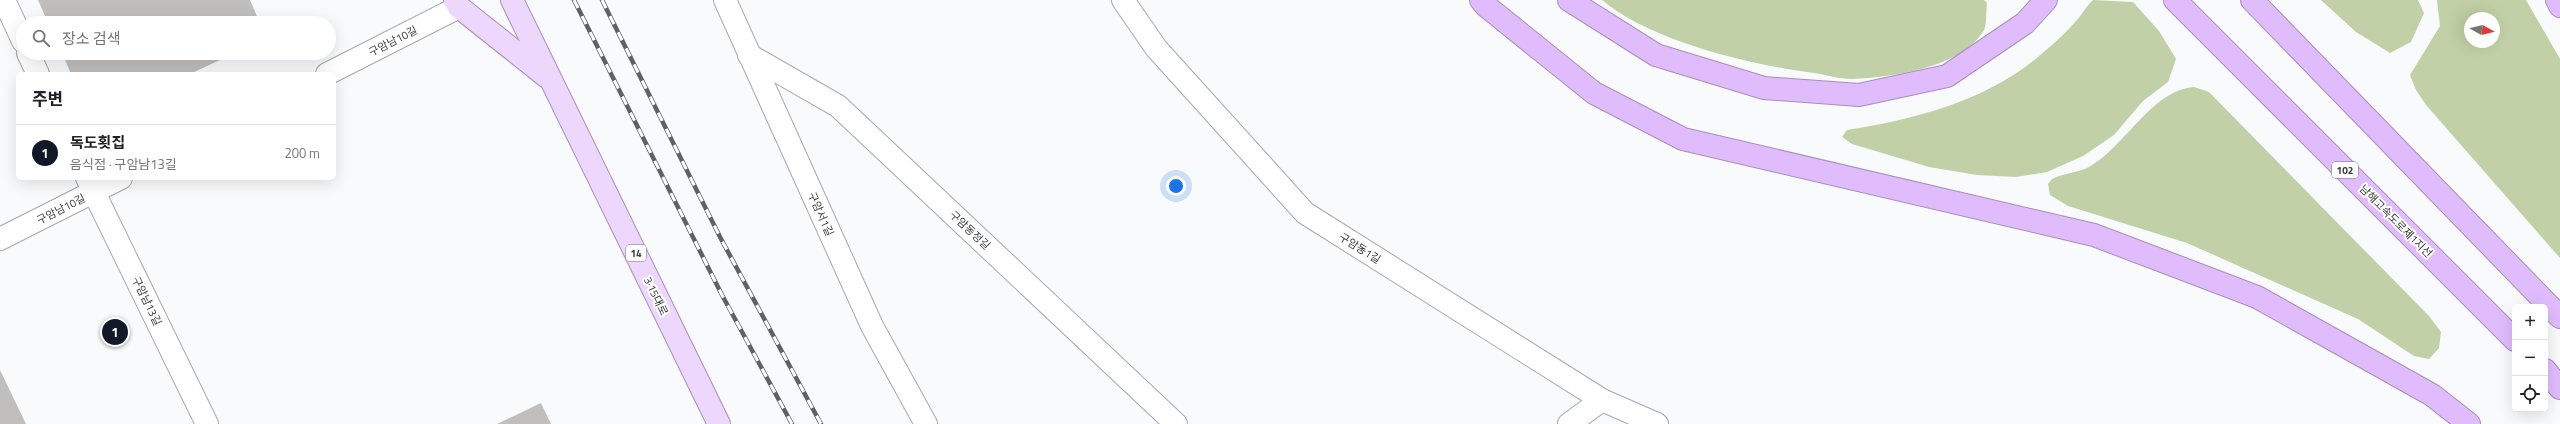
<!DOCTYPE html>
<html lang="ko">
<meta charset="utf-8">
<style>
body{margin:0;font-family:"Titillium Web","Noto Sans KR",sans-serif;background:#f2f2f2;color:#202124}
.controls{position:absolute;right:12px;bottom:12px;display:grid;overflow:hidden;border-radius:6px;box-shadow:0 4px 16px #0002}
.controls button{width:36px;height:36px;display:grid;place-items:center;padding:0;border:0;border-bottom:1px solid #e0e0e0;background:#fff;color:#202124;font:20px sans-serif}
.compass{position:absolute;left:2464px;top:12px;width:36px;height:36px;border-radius:50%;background:#fff;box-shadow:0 4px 16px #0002;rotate:98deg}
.you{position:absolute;left:1176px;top:186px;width:14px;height:14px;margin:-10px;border:3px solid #fff;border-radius:50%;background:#1a73e8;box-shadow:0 0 0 6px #1a73e833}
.badge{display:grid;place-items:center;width:26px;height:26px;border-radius:50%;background:#111827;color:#fff;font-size:13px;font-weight:700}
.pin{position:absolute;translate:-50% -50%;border:2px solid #fff;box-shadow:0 1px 4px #0006}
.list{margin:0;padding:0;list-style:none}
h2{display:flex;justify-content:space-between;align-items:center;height:52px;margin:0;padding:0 16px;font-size:17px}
h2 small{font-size:13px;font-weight:400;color:#757577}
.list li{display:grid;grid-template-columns:26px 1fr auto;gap:12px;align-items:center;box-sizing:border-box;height:56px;padding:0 16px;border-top:1px solid #e0e0e0}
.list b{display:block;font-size:15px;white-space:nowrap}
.list p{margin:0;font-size:13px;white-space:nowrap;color:#757577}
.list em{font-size:13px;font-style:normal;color:#757577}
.icon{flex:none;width:22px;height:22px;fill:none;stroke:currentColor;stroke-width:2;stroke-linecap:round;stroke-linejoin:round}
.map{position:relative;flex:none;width:2560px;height:424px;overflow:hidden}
.search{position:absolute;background:#fff;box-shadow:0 4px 16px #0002;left:16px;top:16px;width:320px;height:44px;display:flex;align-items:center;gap:10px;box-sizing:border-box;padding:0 14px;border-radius:22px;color:#757577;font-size:15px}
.panel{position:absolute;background:#fff;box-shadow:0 4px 16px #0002;left:16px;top:72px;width:320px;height:108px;border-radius:6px}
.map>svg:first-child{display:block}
</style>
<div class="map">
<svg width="2560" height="424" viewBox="0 0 2560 424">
<rect width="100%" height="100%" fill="#f9fafc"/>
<g fill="#c1d0a6" fill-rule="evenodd">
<path d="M 1602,0 L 1984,0 L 1987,3 C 1986,11 1987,24 1984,30 C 1962,68 1892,77 1852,79 C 1840,79 1826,75 1814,73 C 1751,65 1650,41 1602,0 Z"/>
<path d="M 2093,0 L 2133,2 L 2159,31 L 2176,59 L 2168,82 L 2143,101 L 2114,135 L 2083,156 L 2047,172 L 2016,177 L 1977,175 L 1929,167 L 1852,144 L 1842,137 L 1847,130 C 1913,120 1986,101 2038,57 C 2051,46 2065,34 2076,21 C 2082,15 2086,6 2093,0 Z"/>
<path d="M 2321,0 L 2418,0 L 2424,13 L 2411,42 L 2390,53 L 2356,32 Z"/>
<path d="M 2437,0 L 2526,0 L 2560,59 L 2560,258 L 2426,105 L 2416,90 L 2410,75 L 2440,26 ZM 2470,18 L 2494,18 L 2494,42 L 2470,42 Z"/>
<path d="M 2194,87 L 2209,92 L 2429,316 L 2441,332 L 2439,348 L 2429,359 L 2414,356 L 2358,319 L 2187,243 L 2068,206 L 2050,195 L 2048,184 L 2052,179 C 2063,173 2078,173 2089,167 C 2125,147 2152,90 2194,87 Z"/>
</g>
<g fill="#c1bfbe">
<path d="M 38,0 L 250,0 L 260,23 L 48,23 Z"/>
<path d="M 62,53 L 235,53 L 190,74 L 71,74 Z"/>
<path d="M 0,370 L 26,424 L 0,424 Z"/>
<path d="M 541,403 L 551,424 L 497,424 Z"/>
</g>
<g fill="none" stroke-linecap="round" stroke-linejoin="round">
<g stroke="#a7a8aa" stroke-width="24">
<g id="minor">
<path d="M 4,0 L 23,41"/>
<path d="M 725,0 L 872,326 L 926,424"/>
<path d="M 1123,0 L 1156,48 L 1305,213 L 1602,400 L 1657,424"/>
<path d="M 28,53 L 38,74"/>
<path d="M 749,55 L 838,106 L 1176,424"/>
<path d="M 327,74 L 459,7"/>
<path d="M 87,178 L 207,424"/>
<path d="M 0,239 L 121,178"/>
<path d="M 1569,424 L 1602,400"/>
</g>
</g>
<g stroke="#a78fb9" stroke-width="24">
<g id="major">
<path d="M 455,0 L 459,7 L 547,77"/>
<path d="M 512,0 L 719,424"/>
</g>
</g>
<g stroke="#a78fb9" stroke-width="24">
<g id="highway">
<path d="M 1481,0 L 1486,6 L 1594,93 L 1683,139 L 2094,235 L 2257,297 L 2432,395 L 2469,424"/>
<path d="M 1569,0 L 1656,55 L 1764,88 L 1859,95 L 1947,76 L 2025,23 L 2046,0"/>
<path d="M 2175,0 L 2515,340"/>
<path d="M 2252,0 L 2560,317"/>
<path d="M 2557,0 L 2560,6"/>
<path d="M 2545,370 L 2560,388"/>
</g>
</g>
<use href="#minor" stroke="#fff" stroke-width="22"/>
<use href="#major" stroke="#edd7fd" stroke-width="22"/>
<use href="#highway" stroke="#e1bcfc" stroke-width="22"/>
<g stroke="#616162" stroke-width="4.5">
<g id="rail">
<path d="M 574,0 L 722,295 L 792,424"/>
<path d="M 602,0 L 720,237 L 821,424"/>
</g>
</g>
<use href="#rail" stroke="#fff" stroke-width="3" stroke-dasharray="9" stroke-linecap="butt"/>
</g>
<g text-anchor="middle" stroke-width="4" stroke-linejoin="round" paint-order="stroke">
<g fill="#fff" stroke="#767676" stroke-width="1">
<rect x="2332" y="162" width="26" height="16" rx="3"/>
<rect x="626" y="245" width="20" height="16" rx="3"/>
</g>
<g font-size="10" font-weight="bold" fill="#3b3b3c">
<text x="2345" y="174">102</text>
<text x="636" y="257">14</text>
</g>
<g font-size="11" fill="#3b3b3c" stroke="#fff">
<text transform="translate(393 41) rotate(-27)" y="4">구암남10길</text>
<text transform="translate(61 209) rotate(-27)" y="4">구암남10길</text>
<text transform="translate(821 214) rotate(66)" y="4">구암서1길</text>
<text transform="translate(2396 221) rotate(45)" y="4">남해고속도로제1지선</text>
<text transform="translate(970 230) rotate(43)" y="4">구암동정길</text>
<text transform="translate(1360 248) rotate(32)" y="4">구암동1길</text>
<text transform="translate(656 296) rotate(64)" y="4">3·15대로</text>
<text transform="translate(147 301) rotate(64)" y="4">구암남13길</text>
</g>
</g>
</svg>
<div class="controls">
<button>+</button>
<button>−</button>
<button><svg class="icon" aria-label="locate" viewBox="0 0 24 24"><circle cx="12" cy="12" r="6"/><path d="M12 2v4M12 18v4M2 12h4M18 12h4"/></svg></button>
</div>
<svg class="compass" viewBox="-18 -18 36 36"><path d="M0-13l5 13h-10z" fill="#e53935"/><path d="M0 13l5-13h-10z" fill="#757577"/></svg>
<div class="you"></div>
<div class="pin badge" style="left:115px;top:332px">1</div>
<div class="search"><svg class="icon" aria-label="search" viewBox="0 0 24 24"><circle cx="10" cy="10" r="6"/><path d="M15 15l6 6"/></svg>장소 검색</div>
<section class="panel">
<h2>주변<small></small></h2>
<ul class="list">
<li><span class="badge">1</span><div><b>독도횟집</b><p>음식점 · 구암남13길</p></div><em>200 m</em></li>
</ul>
</section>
</div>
